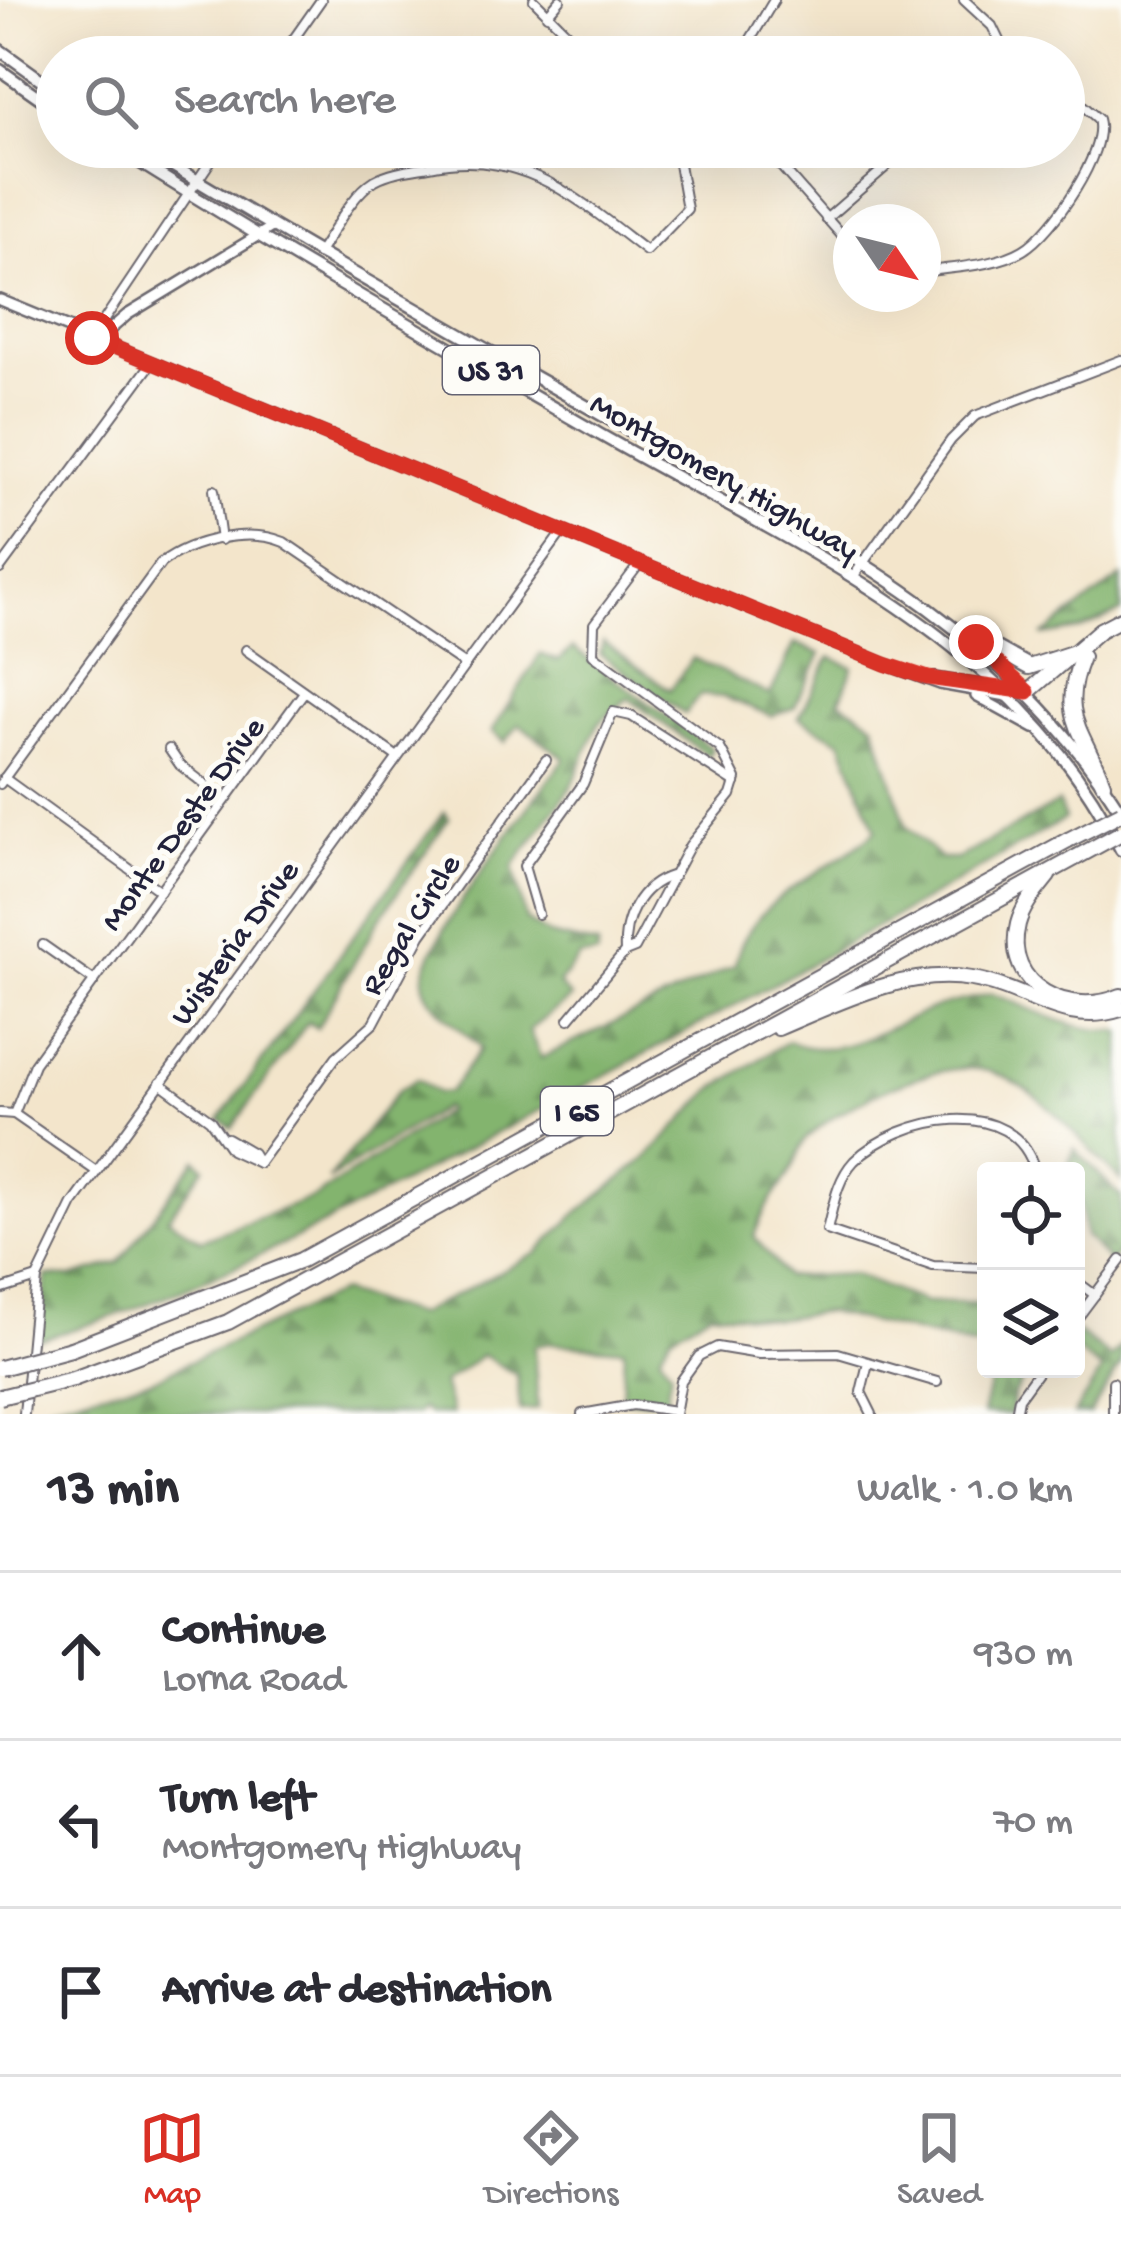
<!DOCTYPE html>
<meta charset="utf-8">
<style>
body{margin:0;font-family:"Gochi Hand",sans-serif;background:#f7f7f7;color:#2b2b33}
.controls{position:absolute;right:36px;bottom:36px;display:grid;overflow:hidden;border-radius:12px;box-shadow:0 12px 48px #0002}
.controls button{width:108px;height:108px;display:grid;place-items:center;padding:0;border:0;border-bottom:3px solid #e1e1e2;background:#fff;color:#2b2b33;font:60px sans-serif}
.compass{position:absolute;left:833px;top:204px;width:108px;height:108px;border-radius:50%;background:#fff;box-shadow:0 12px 48px #0002;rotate:125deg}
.stop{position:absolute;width:36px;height:36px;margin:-27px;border:9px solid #d93025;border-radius:50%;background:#fff}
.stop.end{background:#d93025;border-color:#fff;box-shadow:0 3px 12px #0008}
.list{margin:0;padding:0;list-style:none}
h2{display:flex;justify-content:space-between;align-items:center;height:156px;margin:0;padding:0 48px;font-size:51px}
h2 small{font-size:39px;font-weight:400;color:#7c7c81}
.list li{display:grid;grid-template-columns:78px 1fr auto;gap:36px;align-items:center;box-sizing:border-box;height:168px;padding:0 48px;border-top:3px solid #e1e1e2}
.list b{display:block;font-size:45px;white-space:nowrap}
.list p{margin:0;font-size:39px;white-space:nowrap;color:#7c7c81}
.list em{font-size:39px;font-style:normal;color:#7c7c81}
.icon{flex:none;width:66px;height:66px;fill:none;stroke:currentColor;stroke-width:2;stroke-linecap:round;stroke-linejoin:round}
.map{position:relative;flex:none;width:1121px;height:1414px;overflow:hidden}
.search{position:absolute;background:#fff;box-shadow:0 12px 48px #0002;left:36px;right:36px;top:36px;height:132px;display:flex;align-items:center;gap:30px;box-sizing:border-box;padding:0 42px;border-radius:66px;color:#7c7c81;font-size:45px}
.sheet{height:660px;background:#fff}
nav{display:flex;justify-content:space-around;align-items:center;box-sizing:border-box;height:168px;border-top:3px solid #e1e1e2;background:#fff;font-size:33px;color:#7c7c81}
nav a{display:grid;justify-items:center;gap:6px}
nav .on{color:#d93025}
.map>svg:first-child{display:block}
</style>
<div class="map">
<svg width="1121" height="1414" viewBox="0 0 1121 1414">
<defs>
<pattern id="forest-firs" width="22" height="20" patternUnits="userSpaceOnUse" patternTransform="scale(3)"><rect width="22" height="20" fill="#83b46e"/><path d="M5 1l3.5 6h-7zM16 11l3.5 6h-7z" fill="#6b925c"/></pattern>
</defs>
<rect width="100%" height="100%" fill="#fdfcf7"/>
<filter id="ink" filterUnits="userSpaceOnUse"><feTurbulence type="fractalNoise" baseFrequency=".00833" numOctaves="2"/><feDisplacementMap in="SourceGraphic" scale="24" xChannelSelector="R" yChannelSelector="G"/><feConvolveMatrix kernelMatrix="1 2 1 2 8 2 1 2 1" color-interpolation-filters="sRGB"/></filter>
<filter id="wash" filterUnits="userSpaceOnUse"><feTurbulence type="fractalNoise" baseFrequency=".004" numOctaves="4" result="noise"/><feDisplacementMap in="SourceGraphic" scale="48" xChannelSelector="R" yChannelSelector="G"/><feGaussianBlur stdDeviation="2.7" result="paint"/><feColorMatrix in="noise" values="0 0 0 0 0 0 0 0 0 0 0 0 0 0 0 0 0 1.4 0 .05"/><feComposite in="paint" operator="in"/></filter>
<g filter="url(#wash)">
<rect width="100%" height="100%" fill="#f3e5cb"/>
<g fill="url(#forest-firs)" stroke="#526b54" stroke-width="3">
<path d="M 1121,577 L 1121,612 L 1079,630 L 1042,636 Z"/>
<path d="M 603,642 L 670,690 L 693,658 L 770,695 L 795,643 L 821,654 L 794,708 L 772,716 L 724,697 L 700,695 L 685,714 L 600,654 Z"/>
<path d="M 573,648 L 712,749 L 708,756 L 628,698 L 598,724 L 572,786 L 513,867 L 526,920 L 549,935 L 598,946 L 597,955 L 580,957 L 558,984 L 571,998 L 529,1030 L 541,1058 L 735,965 C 748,895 830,874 876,830 L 841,741 L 799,718 L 830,657 L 853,667 L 840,701 L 874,723 L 906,826 L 941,859 L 957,859 L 1058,803 L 1065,819 C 874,931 679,1037 483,1140 C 339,1216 195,1298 36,1340 L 47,1276 L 71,1277 L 119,1263 L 196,1159 L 204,1167 L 168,1218 L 201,1240 L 315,1197 L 447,1111 L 444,1107 L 328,1180 L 398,1091 L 417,1079 L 438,1093 L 449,1092 L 481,1048 C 465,1031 430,1008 424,986 C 413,952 540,793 565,758 L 519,724 L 505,742 L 492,731 L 540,654 L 558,661 Z"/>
<path d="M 444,812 L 449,818 L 378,921 L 317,1028 L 308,1022 L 232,1128 L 220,1119 Z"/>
<path d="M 992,994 C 1042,1011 1064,1030 1121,1031 L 1121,1181 C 1086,1147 1037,1083 988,1071 C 940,1058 847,1102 811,1134 C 799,1144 798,1161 789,1174 C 774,1198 764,1207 754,1236 L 786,1277 L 852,1274 L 925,1303 L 986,1303 L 986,1349 L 826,1312 L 775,1319 L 711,1311 L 670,1336 L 660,1355 L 671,1371 L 666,1400 L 622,1401 L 624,1349 L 551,1343 L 534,1346 L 538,1409 L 520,1410 L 517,1375 L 482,1355 L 443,1383 L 452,1414 L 429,1414 L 421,1408 L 416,1414 L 43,1414 L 48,1404 L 151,1380 L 340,1292 L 416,1315 L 537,1253 L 575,1215 L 647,1158 L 712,1090 L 788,1041 C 840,1064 888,1025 937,1007 C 955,1001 974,998 992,994 Z"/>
<path d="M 1074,1148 L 1121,1197 L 1121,1249 L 1110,1263 L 1085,1236 L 1076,1171 L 1068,1166 Z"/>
<path d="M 1076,1331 L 1111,1358 L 1121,1346 L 1121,1364 L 1090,1414 L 1074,1414 L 1102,1370 L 1076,1351 Z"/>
<path d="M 993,1369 L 1029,1369 L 1013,1395 L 1011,1414 L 982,1414 Z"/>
</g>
</g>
<g filter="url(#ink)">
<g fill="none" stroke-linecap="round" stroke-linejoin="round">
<g stroke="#6b666d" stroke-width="12">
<g id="minor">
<path d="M 534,0 L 591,57"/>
<path d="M 964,0 L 992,26 L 1007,57"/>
<path d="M 547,15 L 560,0"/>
<path d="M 281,57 L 321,0"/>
<path d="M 740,57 L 774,0"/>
<path d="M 764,147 L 851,246"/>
<path d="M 826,219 L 895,159"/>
<path d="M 318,254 C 334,231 351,195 375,180 C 391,171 412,169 429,166 C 522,147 577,198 646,251 L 687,209 L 676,147"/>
<path d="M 923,272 C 954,267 996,266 1023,250 C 1052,233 1108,151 1098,119 L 1080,103 L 1064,99"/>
<path d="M 92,338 L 220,147"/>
<path d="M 214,490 L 221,540"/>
<path d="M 0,569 L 151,364"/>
<path d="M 853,577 L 951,440 L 975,416 L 1121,360"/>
<path d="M 246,650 L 396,756"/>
<path d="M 169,749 L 180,765 L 225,800"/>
<path d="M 4,778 L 160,891"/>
<path d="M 0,784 L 161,563 C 191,540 249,527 284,542 L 465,665"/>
<path d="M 538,914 L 524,866 L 583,784 L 613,712 L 631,716 L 735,783"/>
<path d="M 43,945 L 93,980"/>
<path d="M 625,952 C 623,919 639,886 671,876"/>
<path d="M 569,1019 L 625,952 L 635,948 L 690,845 L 731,795 L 736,779 L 720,748 L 593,654 L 594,624 L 640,563"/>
<path d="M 160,1083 L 210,1120 L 231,1150 L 259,1163 L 253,1153 L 227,1138"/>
<path d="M 0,1113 L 14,1114 L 96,1171"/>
<path d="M 14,1114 L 34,1064 L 304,692"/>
<path d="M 259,1163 L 336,1057 L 374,1023 L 421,935 L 546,760"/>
<path d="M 986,1268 L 933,1266 L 827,1230 C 833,1207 837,1179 854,1161 C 899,1116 1015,1093 1035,1171"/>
<path d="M 1076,1281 L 1095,1295"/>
<path d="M 0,1290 L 37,1278"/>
<path d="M 1076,1320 L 1121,1260"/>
<path d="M 868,1363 L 861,1392 L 872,1414"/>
<path d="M 1113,1382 L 1113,1414"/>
<path d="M 24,1414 L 37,1278 L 73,1204 L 562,532"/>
<path d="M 582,1414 L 633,1405 L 675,1411"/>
<path d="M 675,1414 L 681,1381 L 699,1356 L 717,1347 L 759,1354 L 838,1353 L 937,1382"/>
<path d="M 1016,1414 L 1019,1398 L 1040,1369"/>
</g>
</g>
<g stroke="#6b666d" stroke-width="14">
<g id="tertiary">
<path d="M 0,300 L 885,664 L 940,684 L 1007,696"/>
<path d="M 97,341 L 127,315 L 272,227"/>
<path d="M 935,678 L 996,688"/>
<path d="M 976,696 L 1034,728"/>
</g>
</g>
<g stroke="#6b666d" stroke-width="15">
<g id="primary">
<path d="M 0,50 L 57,91"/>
<path d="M 0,70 L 57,110"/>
<path d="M 115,147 C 273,247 436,340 599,434 C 794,546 1016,636 1121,850"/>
<path d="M 142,147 C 295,241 451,329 607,418 C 805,530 995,612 1121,812"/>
</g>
</g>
<g stroke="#6b666d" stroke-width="18">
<g id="motorway">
<path d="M 962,630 L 1029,667 L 1075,652"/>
<path d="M 1082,657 C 1058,716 1084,731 1103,783"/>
<path d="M 1028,692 L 1100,630 L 1121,619"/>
<path d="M 1048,876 C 1036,891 1023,905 1018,924 C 1002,988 1071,1018 1121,996"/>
<path d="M 778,1028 C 838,1003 906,967 972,979 C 1028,988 1063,1028 1121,1009"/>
<path d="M 71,1349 L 301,1260 L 1068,840"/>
<path d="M 73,1379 L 228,1322 L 1077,857"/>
</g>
</g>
<use href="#minor" stroke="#fff" stroke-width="8"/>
<use href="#tertiary" stroke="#fff" stroke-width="9"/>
<use href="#primary" stroke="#fff" stroke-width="10"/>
<use href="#motorway" stroke="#fff" stroke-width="14"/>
<g stroke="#6b666d" stroke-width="18" stroke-linecap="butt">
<g id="motorway-bridge">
<path d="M 1068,840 L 1121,813"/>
<path d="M 1077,857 L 1121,833"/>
<path d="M 0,1368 L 71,1349"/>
<path d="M 0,1397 L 73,1379"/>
</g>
</g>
<use href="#motorway-bridge" stroke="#fff" stroke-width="14"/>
</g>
</g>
<g fill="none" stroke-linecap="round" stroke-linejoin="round" filter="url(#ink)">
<path stroke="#d93025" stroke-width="15" d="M 92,338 L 885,664 L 928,678 L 1028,692 L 976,642"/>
</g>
<g text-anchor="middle" stroke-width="10" stroke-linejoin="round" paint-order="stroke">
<g fill="#fdfcf7" stroke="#646373" stroke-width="3">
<rect x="443" y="346" width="96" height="48" rx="9"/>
<rect x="541" y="1087" width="72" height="48" rx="9"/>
</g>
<g font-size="30" font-weight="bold" fill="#22223b">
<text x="491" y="380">US 31</text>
<text x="577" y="1121">I 65</text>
</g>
<g font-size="33" fill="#22223b" stroke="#fdfcf7">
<text transform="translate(726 474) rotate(30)" y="12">Montgomery Highway</text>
<text transform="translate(180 822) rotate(-54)" y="12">Monte Deste Drive</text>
<text transform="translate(408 923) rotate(-58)" y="12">Regal Circle</text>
<text transform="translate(232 941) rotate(-54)" y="12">Wisteria Drive</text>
</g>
</g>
</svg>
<div class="controls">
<button><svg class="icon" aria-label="locate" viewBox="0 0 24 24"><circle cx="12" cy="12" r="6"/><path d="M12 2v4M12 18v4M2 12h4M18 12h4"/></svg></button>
<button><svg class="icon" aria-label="layers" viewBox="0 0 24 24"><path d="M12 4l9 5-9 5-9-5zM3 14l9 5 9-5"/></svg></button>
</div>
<svg class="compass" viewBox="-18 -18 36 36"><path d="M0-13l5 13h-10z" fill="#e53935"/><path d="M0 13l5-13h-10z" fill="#7c7c81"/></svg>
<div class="stop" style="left:92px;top:338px"></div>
<div class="stop end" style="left:976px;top:642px"></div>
<div class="search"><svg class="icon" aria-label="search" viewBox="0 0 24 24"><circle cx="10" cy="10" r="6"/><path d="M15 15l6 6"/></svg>Search here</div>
</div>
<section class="sheet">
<h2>13 min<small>Walk · 1.0 km</small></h2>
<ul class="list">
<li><svg class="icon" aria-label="ahead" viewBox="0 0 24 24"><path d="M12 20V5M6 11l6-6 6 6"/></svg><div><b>Continue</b><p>Lorna Road</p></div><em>930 m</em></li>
<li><svg class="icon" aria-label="left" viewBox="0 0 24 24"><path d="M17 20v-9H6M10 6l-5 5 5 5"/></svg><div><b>Turn left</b><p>Montgomery Highway</p></div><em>70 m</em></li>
<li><svg class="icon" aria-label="arrive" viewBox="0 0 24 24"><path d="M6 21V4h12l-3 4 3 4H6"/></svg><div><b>Arrive at destination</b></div></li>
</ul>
</section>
<nav>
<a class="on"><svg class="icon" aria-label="map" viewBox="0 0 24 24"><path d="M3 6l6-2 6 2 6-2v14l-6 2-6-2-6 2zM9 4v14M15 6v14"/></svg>Map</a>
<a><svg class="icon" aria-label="directions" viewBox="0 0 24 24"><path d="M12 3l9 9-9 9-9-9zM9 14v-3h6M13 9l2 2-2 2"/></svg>Directions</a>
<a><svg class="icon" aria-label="saved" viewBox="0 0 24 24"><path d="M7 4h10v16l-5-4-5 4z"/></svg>Saved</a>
</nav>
